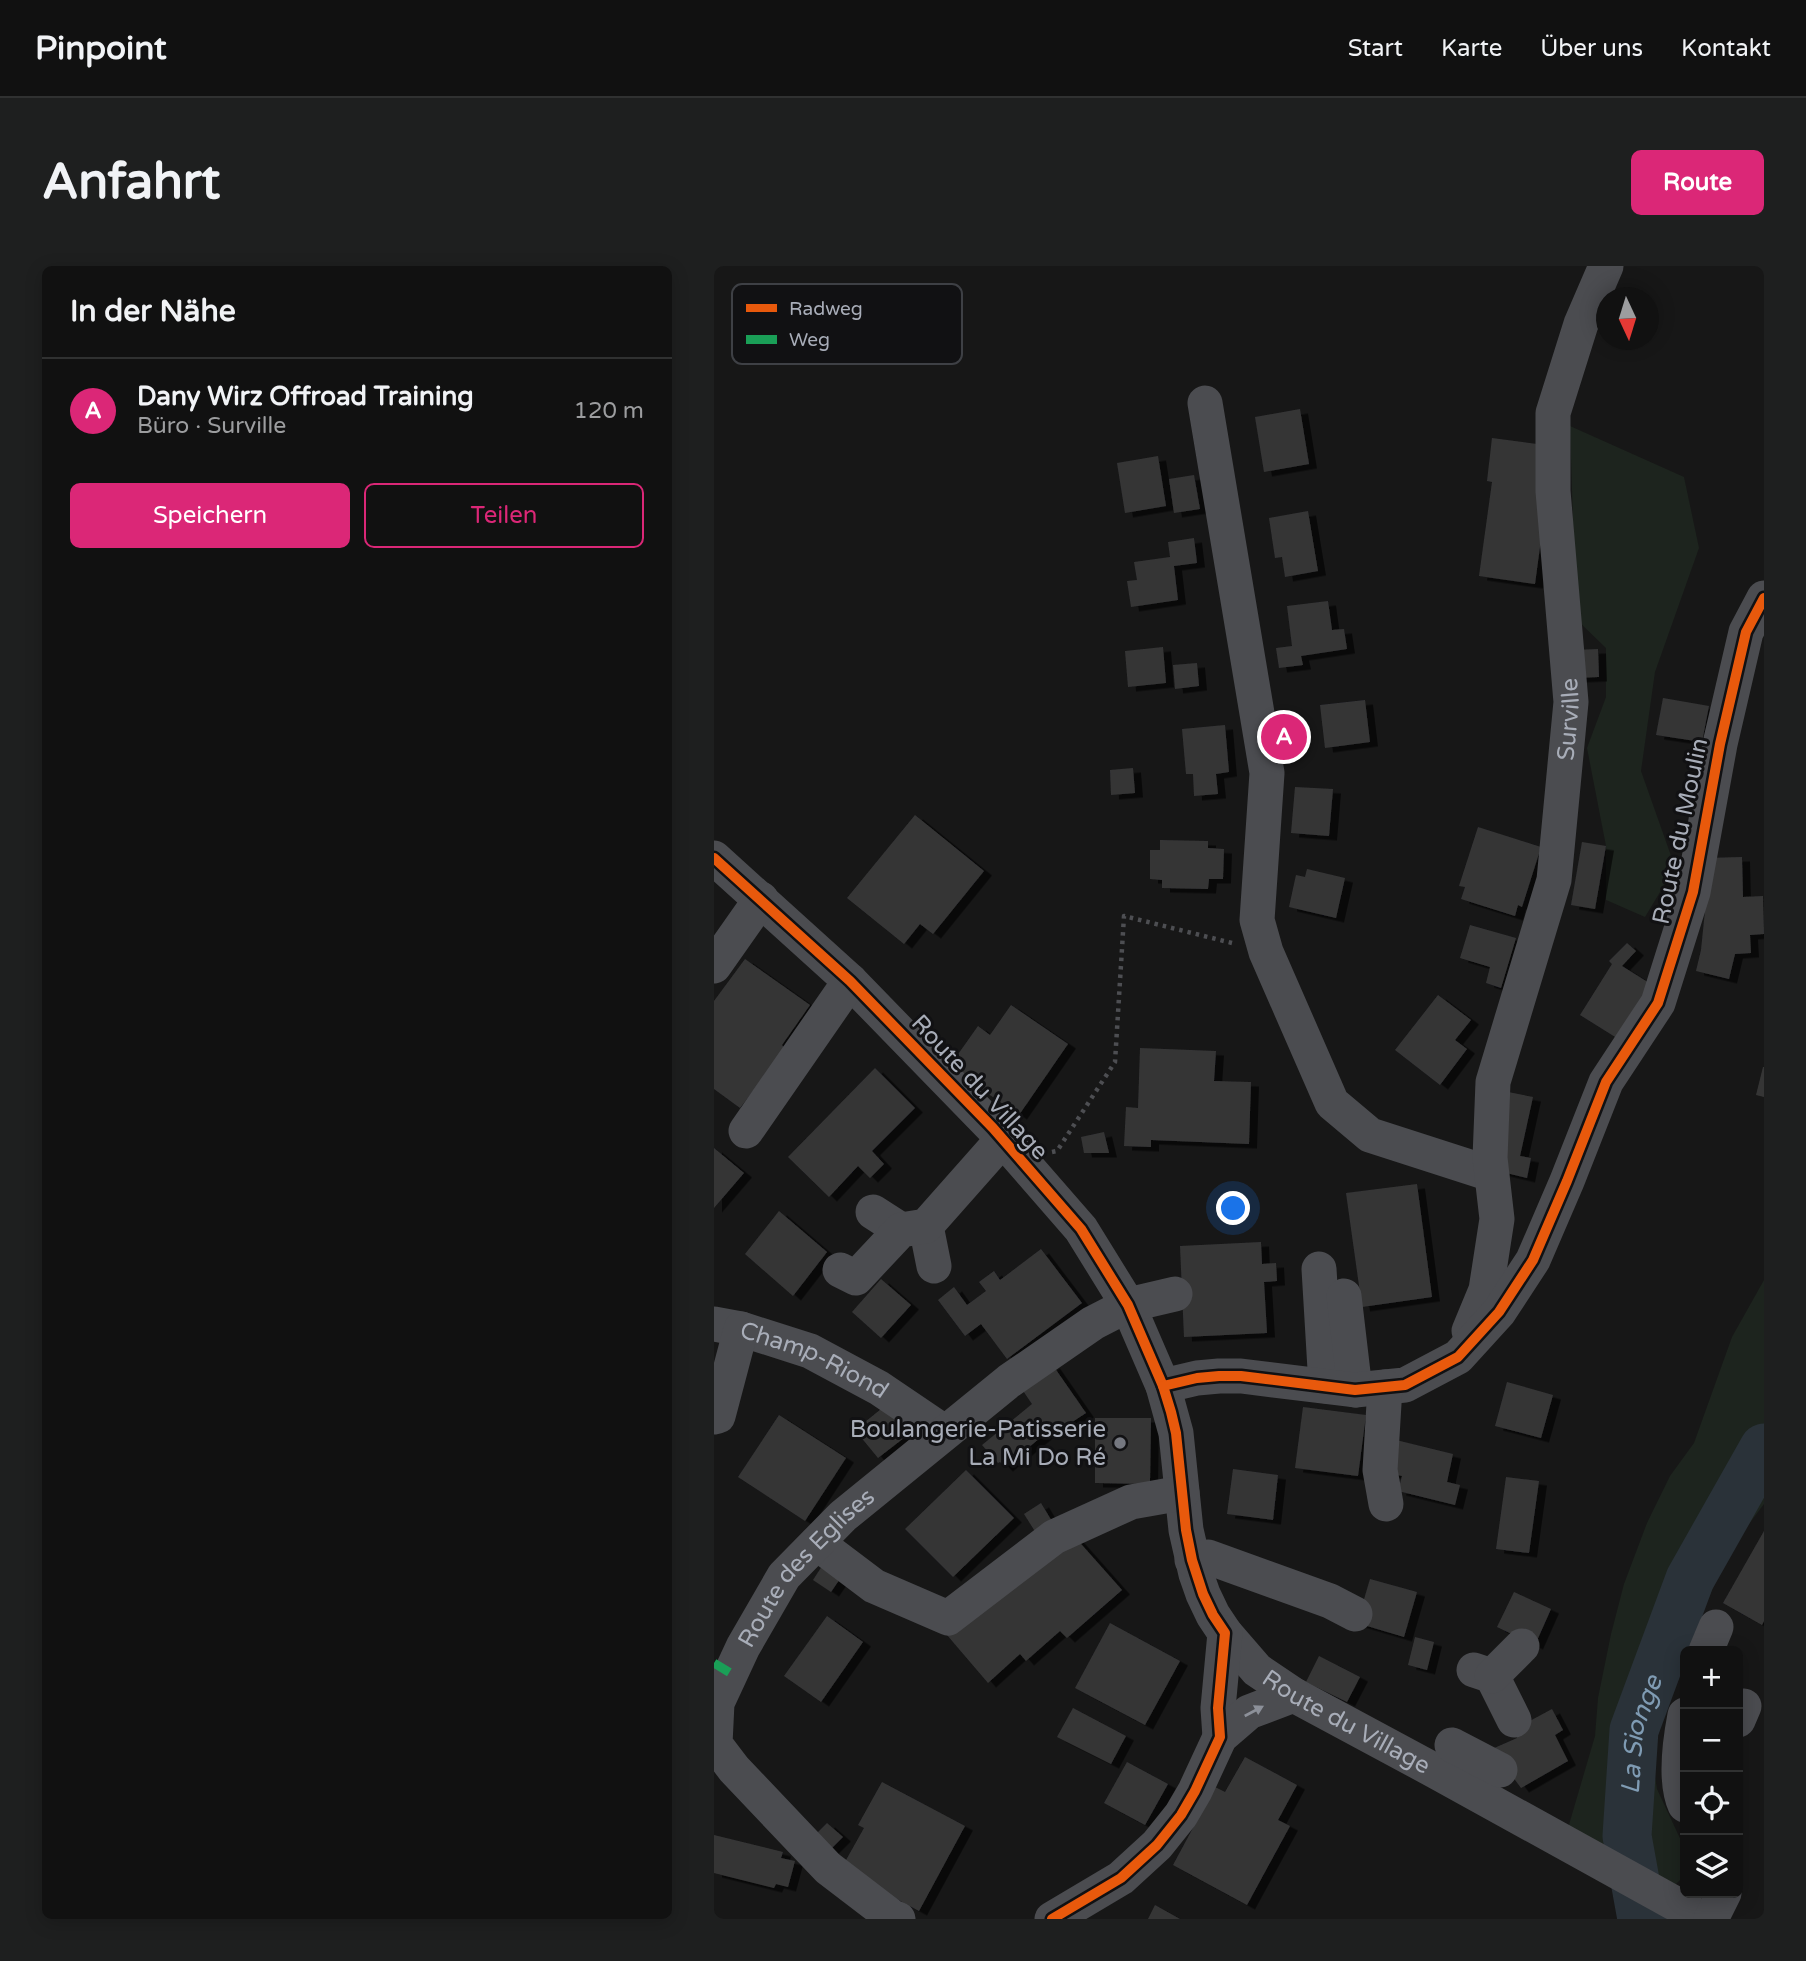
<!DOCTYPE html>
<html lang="de">
<meta charset="utf-8">
<style>
body{margin:0;font-family:"Varela Round",sans-serif;background:#1e1f1f;color:#f1f3f6}
.controls{position:absolute;right:21px;bottom:21px;display:grid;overflow:hidden;border-radius:10px;box-shadow:0 4px 18px #0003}
.controls button{width:63px;height:63px;display:grid;place-items:center;padding:0;border:0;border-bottom:2px solid #303131;background:#111;color:#f1f3f6;font:35px sans-serif}
.compass{position:absolute;left:882px;top:21px;width:63px;height:63px;border-radius:50%;background:#111;box-shadow:0 4px 18px #0003;rotate:176deg}
.you{position:absolute;left:520px;top:943px;width:24px;height:24px;margin:-18px;border:5px solid #fff;border-radius:50%;background:#1a73e8;box-shadow:0 0 0 10px #1a73e833}
.badge{display:grid;place-items:center;width:46px;height:46px;border-radius:50%;background:#db2777;color:#fff;font-size:23px;font-weight:700}
.pin{position:absolute;translate:-50% -50%;border:4px solid #fff;box-shadow:0 2px 7px #0006}
.list{margin:0;padding:0;list-style:none}
h2{display:flex;justify-content:space-between;align-items:center;height:91px;margin:0;padding:0 28px;font-size:30px}
h2 small{font-size:23px;font-weight:400;color:#9c9d9f}
.list li{display:grid;grid-template-columns:46px 1fr auto;gap:21px;align-items:center;box-sizing:border-box;height:105px;padding:0 28px;border-top:2px solid #303131}
.list b{display:block;font-size:26px;white-space:nowrap}
.list p{margin:0;font-size:23px;white-space:nowrap;color:#9c9d9f}
.list em{font-size:23px;font-style:normal;color:#9c9d9f}
.actions{display:flex;gap:14px;padding:21px 28px}
.actions a{flex:1;padding:16px 0;border:2px solid #db2777;border-radius:10px;text-align:center;font-size:24px;color:#db2777}
.actions .main{background:#db2777;color:#fff}
.icon{flex:none;width:38px;height:38px;fill:none;stroke:currentColor;stroke-width:2;stroke-linecap:round;stroke-linejoin:round}
.map{position:relative;flex:none;width:1050px;height:1653px;overflow:hidden;border-radius:10px}
header{display:flex;align-items:center;gap:42px;box-sizing:border-box;height:98px;padding:0 35px;background:#111;border-bottom:2px solid #303131}
header strong{font-size:33px}
nav{display:flex;gap:38px;margin-inline-start:auto;font-size:24px}
.intro{display:flex;align-items:center;justify-content:space-between;box-sizing:border-box;height:168px;padding:0 42px}
h1{margin:0;font-size:49px}
.button{padding:18px 32px;border-radius:10px;background:#db2777;color:#fff;font-size:24px;font-weight:700}
main{display:flex;gap:42px;padding:0 42px}
aside{flex:1;background:#111;border-radius:10px;box-shadow:0 4px 18px #0003}
.map>svg:first-child{display:block}
</style>
<header>
<strong>Pinpoint</strong>
<nav><a>Start</a><a>Karte</a><a>Über uns</a><a>Kontakt</a></nav>
</header>
<div class="intro"><h1>Anfahrt</h1><a class="button">Route</a></div>
<main>
<aside>
<h2>In der Nähe<small></small></h2>
<ul class="list">
<li><span class="badge">A</span><div><b>Dany Wirz Offroad Training</b><p>Büro · Surville</p></div><em>120 m</em></li>
</ul>
<div class="actions"><a class="main">Speichern</a><a>Teilen</a></div>
</aside>
<div class="map">
<svg width="1050" height="1653" viewBox="0 0 1050 1653">
<defs>
<filter id="shadow"><feDropShadow dx="8" dy="4.5" stdDeviation="0" flood-color="#0009"/></filter>
</defs>
<rect width="100%" height="100%" fill="#171717"/>
<g fill="#1d241e">
<path d="M 856,160 L 970,211 L 985,282 L 941,406 L 927,505 L 961,601 L 931,651 L 892,634 L 892,580 L 873,482 L 892,431 L 892,382 L 862,353 Z"/>
<path d="M 1050,1014 L 1050,1238 L 1014,1286 L 958,1420 L 938,1491 L 943,1523 L 971,1583 L 971,1609 L 960,1620 L 854,1562 L 881,1470 L 884,1432 L 897,1368 L 910,1318 L 933,1257 L 956,1210 L 980,1177 L 1018,1071 Z"/>
</g>
<g fill="none" stroke-linecap="round" stroke-linejoin="round">
<path stroke="#2a3239" stroke-width="49" id="s1" d="M 928,1653 L 913,1570 L 920,1464 L 976,1313 L 1050,1182"/>
</g>
<g fill="#353536" filter="url(#shadow)">
<path d="M 586,143 L 595,198 L 550,206 L 541,151 Z"/>
<path d="M 778,172 L 830,179 L 834,221 L 821,318 L 765,310 L 778,216 L 773,215 Z"/>
<path d="M 444,190 L 452,240 L 411,247 L 403,197 Z"/>
<path d="M 480,209 L 486,243 L 460,247 L 455,213 Z"/>
<path d="M 594,245 L 604,305 L 571,311 L 568,291 L 561,292 L 555,252 Z"/>
<path d="M 480,272 L 483,297 L 460,300 L 464,334 L 417,341 L 413,315 L 423,314 L 420,296 L 456,291 L 454,276 Z"/>
<path d="M 614,335 L 618,364 L 630,363 L 633,383 L 587,390 L 589,399 L 565,402 L 562,382 L 578,380 L 573,340 Z"/>
<path d="M 449,381 L 452,417 L 414,421 L 411,385 Z"/>
<path d="M 884,383 L 885,411 L 861,412 L 860,384 Z"/>
<path d="M 483,397 L 485,420 L 461,423 L 459,399 Z"/>
<path d="M 949,432 L 995,440 L 988,476 L 942,469 Z"/>
<path d="M 651,434 L 656,476 L 611,482 L 606,439 Z"/>
<path d="M 511,459 L 515,506 L 502,508 L 504,528 L 480,530 L 479,508 L 472,508 L 468,463 Z"/>
<path d="M 419,502 L 421,527 L 397,529 L 396,504 Z"/>
<path d="M 581,521 L 619,523 L 615,570 L 577,567 Z"/>
<path d="M 201,549 L 270,605 L 219,668 L 206,658 L 190,678 L 133,632 Z"/>
<path d="M 764,561 L 827,581 L 808,641 L 804,639 L 801,650 L 747,633 L 751,621 L 745,620 Z"/>
<path d="M 446,574 L 494,575 L 494,582 L 510,583 L 509,613 L 495,613 L 494,623 L 448,622 L 448,614 L 436,613 L 436,584 L 446,584 Z"/>
<path d="M 868,576 L 892,580 L 881,643 L 857,639 Z"/>
<path d="M 1028,591 L 1029,631 L 1049,630 L 1050,668 L 1036,669 L 1037,687 L 1021,688 L 1015,713 L 982,705 L 987,684 L 992,635 L 991,592 Z"/>
<path d="M 593,603 L 631,612 L 622,652 L 575,641 L 582,609 L 591,611 Z"/>
<path d="M 756,659 L 802,672 L 787,722 L 772,717 L 776,701 L 746,692 Z"/>
<path d="M 913,677 L 922,685 L 908,700 L 940,720 L 906,774 L 866,749 L 898,698 L 895,695 Z"/>
<path d="M 31,693 L 96,739 L 68,779 L 71,783 L 26,842 L 0,823 L 0,735 Z"/>
<path d="M 724,729 L 757,754 L 741,774 L 753,783 L 726,819 L 681,784 Z"/>
<path d="M 297,739 L 354,778 L 305,849 L 235,801 L 264,760 L 276,769 Z"/>
<path d="M 426,782 L 502,785 L 500,815 L 537,816 L 535,878 L 437,874 L 437,881 L 410,880 L 412,841 L 424,842 Z"/>
<path d="M 1049,801 L 1050,801 L 1050,831 L 1042,829 Z"/>
<path d="M 161,802 L 201,842 L 158,885 L 170,898 L 156,912 L 144,900 L 115,931 L 74,891 Z"/>
<path d="M 794,826 L 819,831 L 806,890 L 817,892 L 813,912 L 788,906 Z"/>
<path d="M 390,866 L 395,887 L 370,887 L 367,871 Z"/>
<path d="M 0,882 L 30,907 L 0,942 Z"/>
<path d="M 703,918 L 718,1031 L 648,1041 L 632,927 Z"/>
<path d="M 65,945 L 113,986 L 79,1030 L 31,988 Z"/>
<path d="M 547,976 L 548,998 L 562,997 L 563,1015 L 550,1016 L 553,1067 L 470,1071 L 466,980 Z"/>
<path d="M 327,983 L 368,1037 L 293,1093 L 267,1058 L 251,1070 L 224,1034 L 240,1021 L 253,1039 L 272,1025 L 265,1016 L 280,1005 L 286,1014 Z"/>
<path d="M 167,1013 L 197,1039 L 167,1072 L 138,1046 Z"/>
<path d="M 338,1098 L 372,1147 L 340,1168 L 337,1163 L 291,1201 L 286,1196 L 284,1197 L 268,1179 L 318,1138 L 305,1119 Z"/>
<path d="M 793,1116 L 839,1129 L 827,1172 L 781,1160 Z"/>
<path d="M 172,1139 L 195,1168 L 164,1192 L 141,1164 Z"/>
<path d="M 589,1141 L 652,1149 L 644,1210 L 581,1202 Z"/>
<path d="M 65,1149 L 132,1192 L 91,1255 L 24,1211 Z"/>
<path d="M 381,1152 L 437,1152 L 436,1218 L 381,1217 Z"/>
<path d="M 682,1174 L 739,1188 L 733,1216 L 746,1219 L 741,1239 L 684,1225 L 688,1210 L 674,1207 Z"/>
<path d="M 519,1203 L 564,1209 L 559,1254 L 513,1248 Z"/>
<path d="M 252,1204 L 300,1252 L 239,1311 L 191,1263 Z"/>
<path d="M 792,1211 L 825,1215 L 815,1287 L 782,1283 Z"/>
<path d="M 327,1237 L 339,1257 L 322,1267 L 310,1248 Z"/>
<path d="M 1050,1265 L 1050,1355 L 1048,1359 L 1009,1337 Z"/>
<path d="M 360,1270 L 408,1324 L 353,1372 L 346,1365 L 312,1395 L 306,1388 L 274,1417 L 233,1369 L 301,1310 Z"/>
<path d="M 110,1297 L 128,1310 L 117,1326 L 99,1314 Z"/>
<path d="M 656,1313 L 703,1326 L 690,1371 L 643,1357 Z"/>
<path d="M 800,1326 L 837,1343 L 821,1379 L 783,1361 Z"/>
<path d="M 113,1350 L 149,1376 L 107,1436 L 70,1410 Z"/>
<path d="M 396,1357 L 466,1395 L 431,1459 L 361,1422 Z"/>
<path d="M 701,1371 L 720,1376 L 713,1404 L 694,1399 Z"/>
<path d="M 605,1390 L 646,1411 L 633,1436 L 592,1416 Z"/>
<path d="M 359,1442 L 412,1470 L 397,1498 L 343,1471 Z"/>
<path d="M 838,1443 L 849,1464 L 841,1469 L 854,1495 L 807,1522 L 778,1483 L 803,1472 L 799,1464 Z"/>
<path d="M 531,1491 L 583,1519 L 564,1554 L 576,1560 L 533,1639 L 459,1599 L 501,1521 L 511,1526 Z"/>
<path d="M 413,1496 L 454,1518 L 431,1559 L 390,1537 Z"/>
<path d="M 168,1516 L 251,1560 L 205,1645 L 127,1603 L 150,1562 L 144,1559 Z"/>
<path d="M 113,1557 L 129,1571 L 116,1584 L 100,1570 Z"/>
<path d="M 0,1569 L 69,1586 L 67,1592 L 81,1595 L 74,1621 L 62,1618 L 60,1622 L 0,1607 Z"/>
<path d="M 441,1639 L 466,1653 L 434,1653 Z"/>
</g>
<g fill="none" stroke-linecap="round" stroke-linejoin="round">
<path stroke="#4d4e52" stroke-width="4.5" stroke-dasharray="3.5 5" stroke-linecap="butt" d="M 338,886 L 343,885 L 401,796 L 410,650 L 518,677"/>
<g stroke="#4b4c50" stroke-width="35">
<path d="M 491,137 L 553,507 L 543,654 L 552,686 L 618,837 L 656,869 L 777,908"/>
<path id="s2" d="M 0,592 L 136,715 L 279,862 L 367,963 L 414,1039 L 449,1120 L 462,1167 L 472,1264 L 482,1308 L 489,1328 L 499,1349 L 511,1367 L 543,1404 L 580,1429 L 723,1506 L 989,1653"/>
<path d="M 0,700 L 47,633"/>
<path d="M 32,865 L 136,715"/>
<path d="M 159,946 L 187,964"/>
<path d="M 212,960 L 220,1000"/>
<path d="M 605,1003 L 612,1120"/>
<path d="M 126,1004 L 142,1012 L 187,964 L 212,960 L 289,873"/>
<path d="M 630,1030 L 641,1124"/>
<path id="s3" d="M 0,1058 L 27,1063 L 96,1085 L 165,1122 L 230,1166"/>
<path id="s4" d="M 755,1065 L 772,1024 L 783,953 L 776,892 L 779,816 L 840,614 L 857,436 L 839,225 L 839,147 L 867,58 L 892,0"/>
<path d="M 449,1120 L 483,1112 L 505,1110 L 527,1110 L 641,1124 L 691,1119 L 744,1091 L 785,1046 L 819,994 L 853,915 L 892,816 L 944,737 L 979,626 L 1006,478 L 1032,366 L 1050,332"/>
<path d="M 671,1121 L 666,1204 L 672,1238"/>
<path d="M 0,1151 L 4,1150 L 27,1063"/>
<path d="M 103,1277 L 160,1320 L 234,1352 L 340,1271 L 417,1236 L 468,1227"/>
<path d="M 478,1294 L 494,1291 L 616,1335 L 641,1348"/>
<path d="M 992,1385 L 1002,1361"/>
<path d="M 760,1404 L 778,1410 L 800,1454"/>
<path d="M 778,1410 L 808,1380"/>
<path d="M 971,1449 C 966,1475 960,1515 971,1539"/>
<path d="M 1024,1454 L 1030,1440"/>
<path d="M 506,1471 L 504,1442 L 511,1367"/>
<path d="M 738,1479 L 786,1504"/>
<path id="s5" d="M 184,1653 L 178,1651 L 114,1602 L 20,1503 L 1,1478 L 3,1437 L 29,1381 L 70,1310 L 129,1250 L 295,1115 L 379,1057 L 414,1039 L 461,1028"/>
<path d="M 338,1653 L 407,1612 L 443,1579 L 467,1549 L 481,1525 L 506,1471 L 535,1446 L 580,1429"/>
<path d="M 997,1653 L 1010,1627"/>
</g>
<path stroke="#1a9f57" stroke-width="9" stroke-dasharray="18 9" stroke-linecap="butt" d="M 0,1397 L 18,1408"/>
<g stroke="#111113" stroke-width="15">
<g id="cycleway">
<path d="M 0,592 L 136,715 L 279,862 L 367,963 L 414,1039 L 449,1120 L 457,1146 L 462,1167 L 472,1264 L 478,1294 L 489,1328 L 499,1349 L 511,1367 L 504,1442 L 506,1471 L 481,1525 L 467,1549 L 443,1579 L 407,1612 L 338,1653"/>
<path d="M 449,1120 L 483,1112 L 505,1110 L 527,1110 L 641,1124 L 691,1119 L 744,1091 L 785,1046 L 819,994 L 853,915 L 892,816 L 944,737 L 979,626 L 1006,478 L 1032,366 L 1050,332"/>
</g>
</g>
<use href="#cycleway" stroke="#e8590c" stroke-width="10"/>
</g>
<defs><path id="oneway-solid" d="M-6-.8H1V-3.2L6.5 0L1 3.2V.8H-6Z" transform="scale(1.75)"/></defs>
<use fill="#8c9099" href="#oneway-solid" transform="translate(540 1445) rotate(-28)"/>
<circle fill="#757880" stroke="#111113" stroke-width="2.5" cx="406" cy="1177" r="7"/>
<g text-anchor="middle" stroke-width="6" stroke-linejoin="round" paint-order="stroke">
<g font-size="24" fill="#a8adb8" stroke="#111113">
<text dy="8" stroke="none"><textPath href="#s4" startOffset="626">Surville</textPath></text>
<text transform="translate(966 565) rotate(-78)" y="8">Route du Moulin</text>
<text transform="translate(266 821) rotate(47)" y="8">Route du Village</text>
<text dy="8" stroke="none"><textPath href="#s3" startOffset="107">Champ-Riond</textPath></text>
<text dy="8" stroke="none"><textPath href="#s5" startOffset="460">Route des Eglises</textPath></text>
<text dy="8" stroke="none"><textPath href="#s2" startOffset="1110">Route du Village</textPath></text>
</g>
<g font-size="24" fill="#a8adb8" stroke="#111113" text-anchor="end">
<text x="392" y="1171">Boulangerie-Patisserie<tspan x="392" dy="28">La Mi Do Ré</tspan></text>
</g>
<g font-size="26" font-style="italic" fill="#7f9bb3" stroke="#111113">
<text dy="9" stroke="none"><textPath href="#s1" startOffset="187">La Sionge</textPath></text>
</g>
</g>
<rect x="18" y="18" width="230" height="80" rx="10" fill="#111113" stroke="#3e4045" stroke-width="2"/>
<rect x="32" y="38" width="31" height="8" fill="#e8590c"/>
<rect x="32" y="69" width="31" height="9" fill="#1a9f57"/>
<g font-size="19" fill="#a8adb8">
<text x="75" y="49">Radweg</text>
<text x="75" y="80">Weg</text>
</g>
</svg>
<div class="controls">
<button>+</button>
<button>−</button>
<button><svg class="icon" aria-label="locate" viewBox="0 0 24 24"><circle cx="12" cy="12" r="6"/><path d="M12 2v4M12 18v4M2 12h4M18 12h4"/></svg></button>
<button><svg class="icon" aria-label="layers" viewBox="0 0 24 24"><path d="M12 4l9 5-9 5-9-5zM3 14l9 5 9-5"/></svg></button>
</div>
<svg class="compass" viewBox="-18 -18 36 36"><path d="M0-13l5 13h-10z" fill="#e53935"/><path d="M0 13l5-13h-10z" fill="#9c9d9f"/></svg>
<div class="you"></div>
<div class="pin badge" style="left:570px;top:471px">A</div>
</div>
</main>
